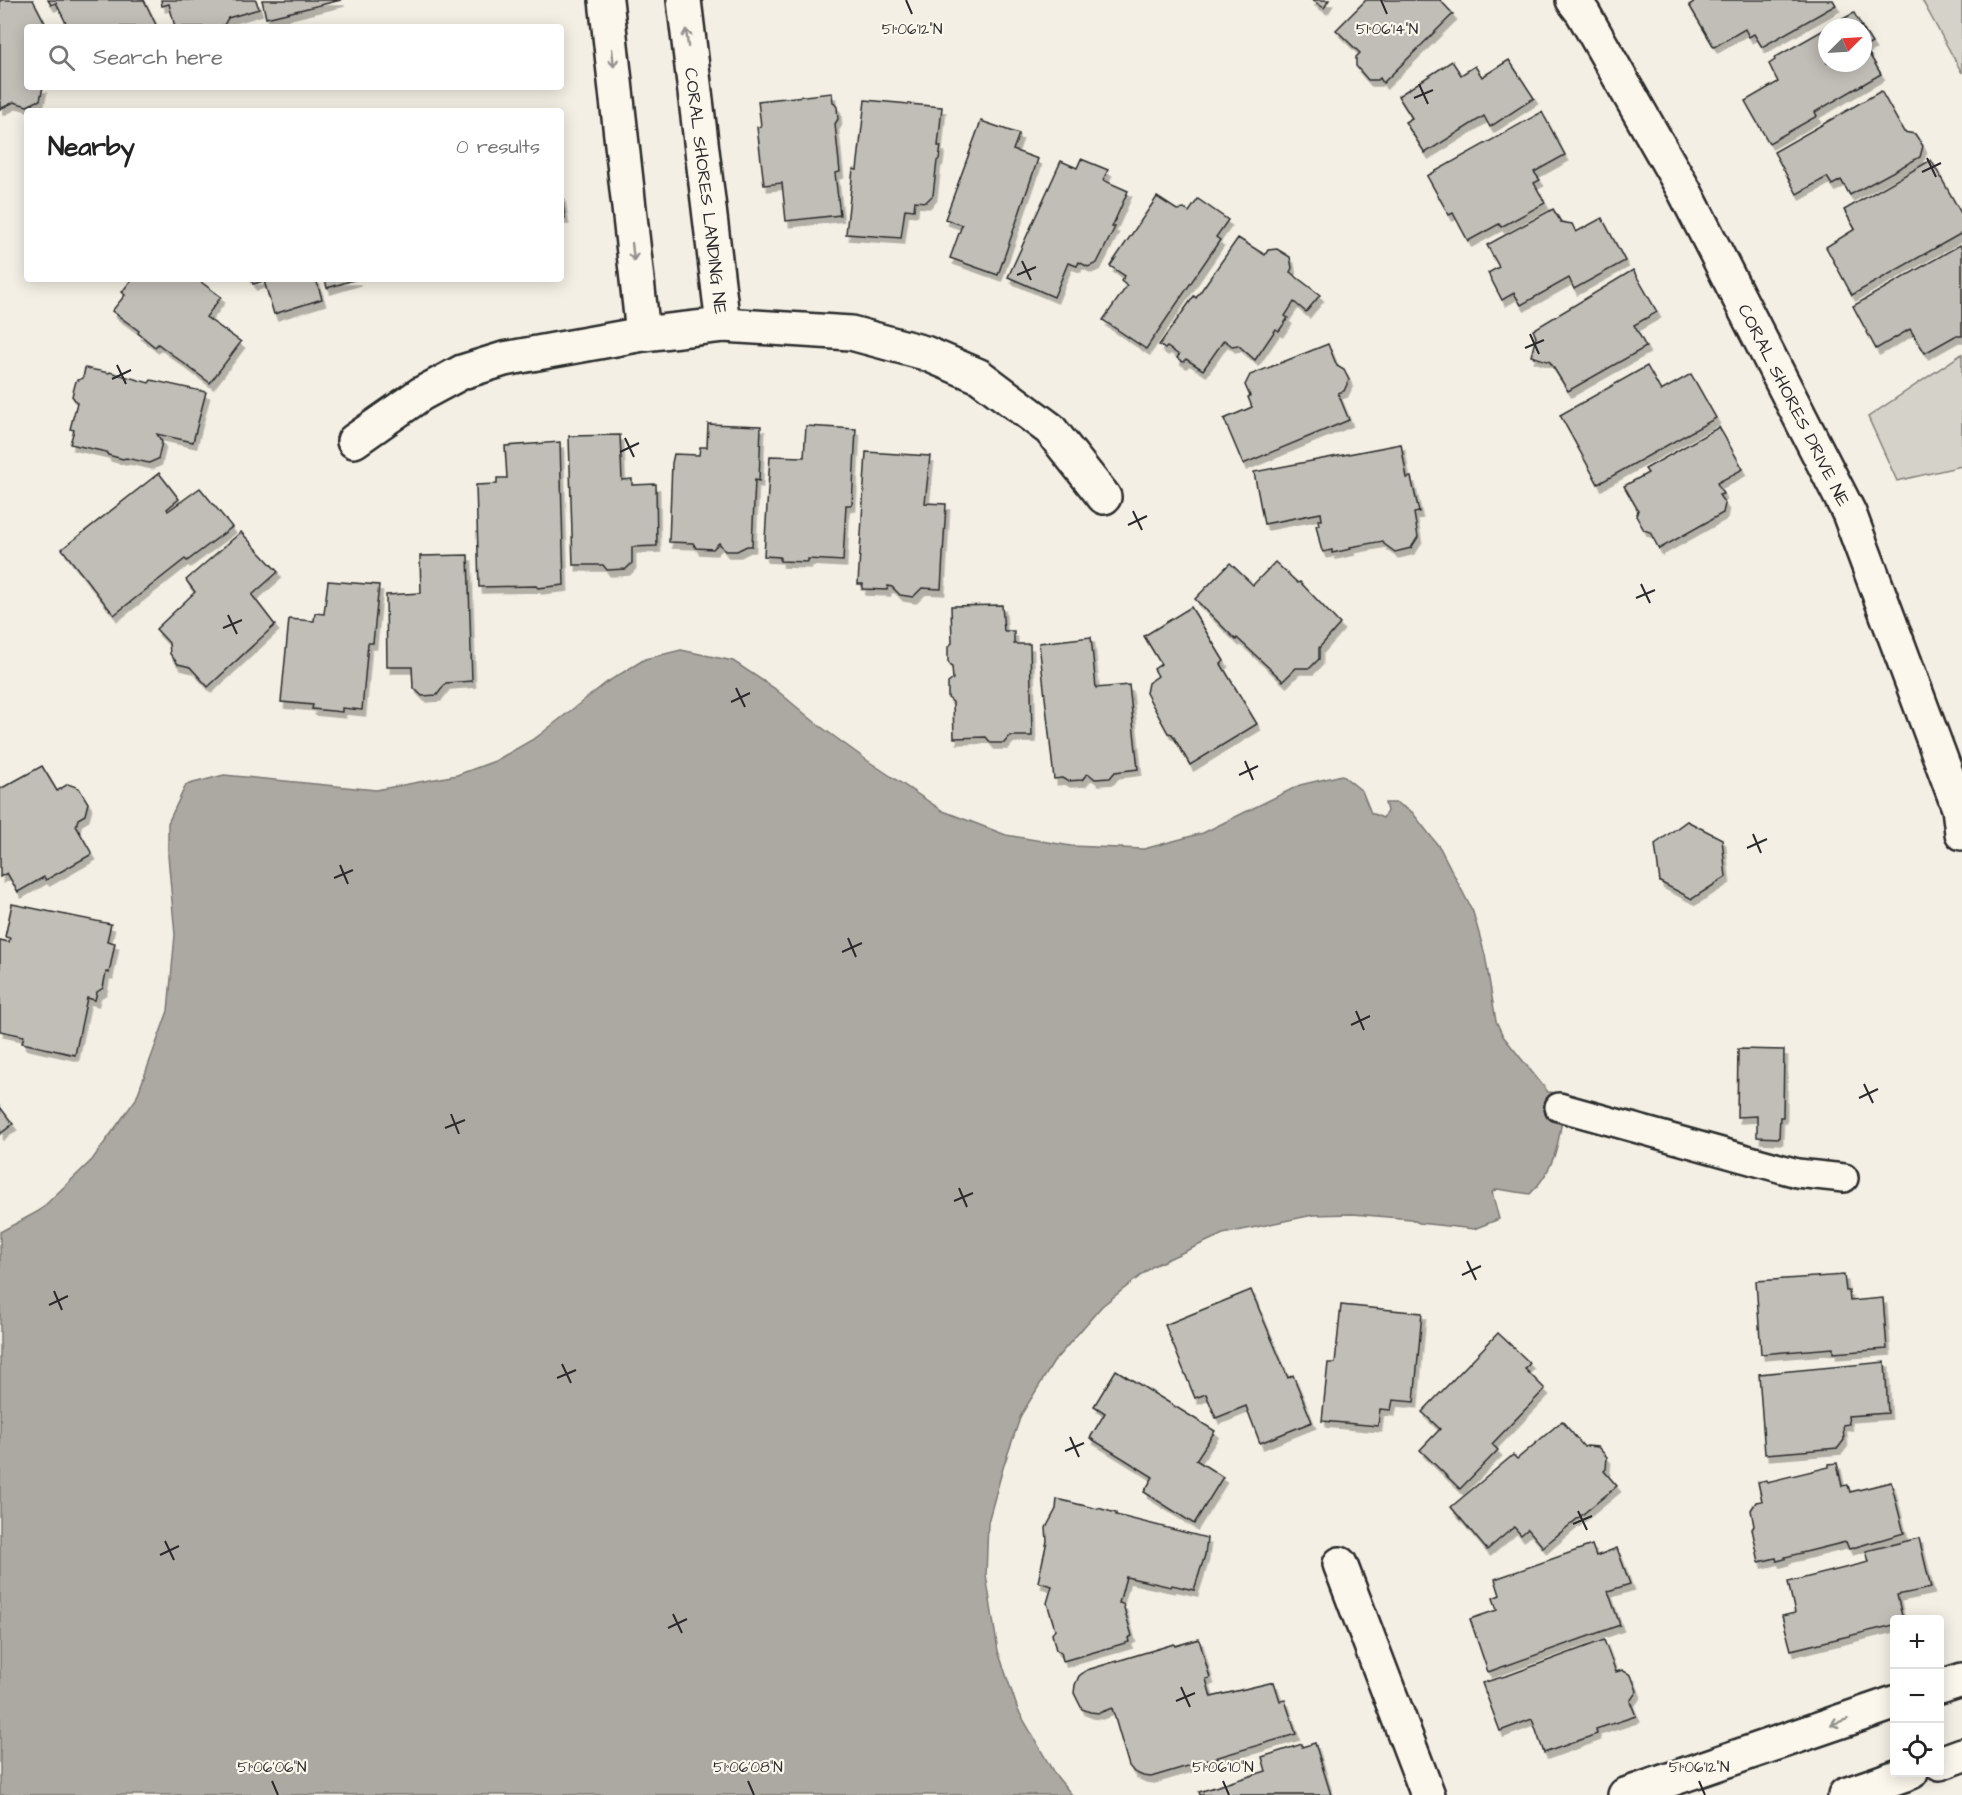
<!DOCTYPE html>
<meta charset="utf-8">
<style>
body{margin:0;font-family:"Architects Daughter",sans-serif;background:#f2f2f2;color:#222}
.controls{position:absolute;right:18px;bottom:18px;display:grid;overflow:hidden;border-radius:6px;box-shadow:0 3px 15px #0003}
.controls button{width:54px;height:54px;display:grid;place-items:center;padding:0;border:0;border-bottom:2px solid #e0e0e0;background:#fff;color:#222;font:30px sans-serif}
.compass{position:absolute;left:1818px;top:18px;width:54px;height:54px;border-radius:50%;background:#fff;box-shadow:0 3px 15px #0003;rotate:66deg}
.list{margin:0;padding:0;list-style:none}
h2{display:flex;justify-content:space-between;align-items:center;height:78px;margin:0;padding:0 24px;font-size:26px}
h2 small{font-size:20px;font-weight:400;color:#767676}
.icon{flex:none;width:33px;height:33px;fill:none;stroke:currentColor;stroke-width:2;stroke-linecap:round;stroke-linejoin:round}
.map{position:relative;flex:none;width:1962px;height:1795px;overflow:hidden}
.search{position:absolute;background:#fff;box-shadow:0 3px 15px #0003;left:24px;top:24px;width:540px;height:66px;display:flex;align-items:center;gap:15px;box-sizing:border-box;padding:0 21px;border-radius:6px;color:#767676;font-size:22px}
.panel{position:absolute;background:#fff;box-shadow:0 3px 15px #0003;left:24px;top:108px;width:540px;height:174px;border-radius:6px}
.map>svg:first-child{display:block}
</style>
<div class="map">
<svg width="1962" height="1795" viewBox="0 0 1962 1795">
<defs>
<filter id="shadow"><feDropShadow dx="3.5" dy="6" stdDeviation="0" flood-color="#0004"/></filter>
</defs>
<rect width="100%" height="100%" fill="#f3efe4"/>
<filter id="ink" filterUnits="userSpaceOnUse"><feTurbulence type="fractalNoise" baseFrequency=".0167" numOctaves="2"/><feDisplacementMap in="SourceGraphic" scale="12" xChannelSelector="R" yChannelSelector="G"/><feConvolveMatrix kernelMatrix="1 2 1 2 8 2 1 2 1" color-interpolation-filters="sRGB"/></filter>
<g filter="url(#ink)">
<g fill="#d5d2c9" stroke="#807e7a" stroke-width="1.5">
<path d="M 1922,0 L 1962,0 L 1962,73 Z"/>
<path d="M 1962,354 L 1962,466 L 1897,481 L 1868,417 Z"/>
</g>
<path fill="#aca9a2" stroke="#787772" stroke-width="1.5" d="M 681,650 L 733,661 L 774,688 L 817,724 L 868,761 L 943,811 L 1006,835 L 1071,846 L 1144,849 L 1203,833 L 1300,785 L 1342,775 L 1362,791 L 1371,813 L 1383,818 L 1387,811 L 1385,803 L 1397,803 L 1412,812 L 1440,848 L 1473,912 L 1485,955 L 1496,1021 L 1503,1036 L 1548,1092 L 1566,1094 C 1559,1134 1560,1164 1530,1194 L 1497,1189 L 1492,1192 L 1499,1219 L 1474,1229 L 1419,1223 L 1411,1219 L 1353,1214 L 1313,1215 L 1223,1234 L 1153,1266 L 1102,1306 L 1055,1360 L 1021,1415 L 1003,1468 L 988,1522 L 986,1575 L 998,1651 L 1018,1710 L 1054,1773 L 1072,1795 L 0,1795 L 0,1232 L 39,1211 L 92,1160 L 136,1099 L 168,1011 L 175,935 L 168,855 L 168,823 L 186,785 L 224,775 L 376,790 L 457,775 L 495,761 L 537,737 L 607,682 L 645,659 Z"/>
<g fill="#c0beb6" stroke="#2b2b2b" stroke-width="1.5" filter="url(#shadow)">
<path d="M 0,0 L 33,0 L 47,27 L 27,27 L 27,87 L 43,87 L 40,100 L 27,106 L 14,102 L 0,109 Z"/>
<path d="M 48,0 L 144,0 L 157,27 L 68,27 L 56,3 L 51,5 Z"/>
<path d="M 161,0 L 256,0 L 259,9 L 228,18 L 224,25 L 217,27 L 175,27 L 169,4 L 162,6 Z"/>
<path d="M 262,0 L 341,0 L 266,18 Z"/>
<path d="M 1312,0 L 1329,0 L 1324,8 Z"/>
<path d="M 1366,0 L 1440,0 L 1453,14 L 1383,83 L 1380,78 L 1378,80 L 1368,80 L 1356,66 L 1356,57 L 1360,53 L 1336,30 Z"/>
<path d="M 1697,0 L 1833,0 L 1836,5 L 1762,47 L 1754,34 L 1749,37 L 1745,29 L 1714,47 L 1689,5 Z"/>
<path d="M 1854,13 L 1862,27 L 1828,27 Z"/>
<path d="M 1827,28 L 1827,63 L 1863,63 L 1863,29 L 1872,43 L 1865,47 L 1881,74 L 1815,112 L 1817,116 L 1769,143 L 1745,101 L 1778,82 L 1769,64 L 1775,60 L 1774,58 Z"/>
<path d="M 1509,60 L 1534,98 L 1490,127 L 1484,116 L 1425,153 L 1405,122 L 1412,118 L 1398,96 L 1452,61 L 1461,75 L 1475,66 L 1482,77 Z"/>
<path d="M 1881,91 L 1904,132 L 1915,134 L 1923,146 L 1920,157 L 1850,195 L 1841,180 L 1832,185 L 1827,177 L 1797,194 L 1774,152 Z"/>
<path d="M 832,93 L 833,102 L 837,107 L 838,119 L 835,124 L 840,172 L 835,173 L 840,215 L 786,221 L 782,183 L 764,185 L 757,127 L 761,126 L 758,101 Z"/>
<path d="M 865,100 L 942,107 L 938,146 L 941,146 L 939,159 L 937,161 L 933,195 L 926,202 L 915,201 L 914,210 L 905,209 L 901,238 L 846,234 L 853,169 L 857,170 Z"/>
<path d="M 1542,112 L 1565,155 L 1534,172 L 1540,180 L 1534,183 L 1545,203 L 1501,227 L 1499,224 L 1468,241 L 1453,213 L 1449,215 L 1427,176 Z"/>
<path d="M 981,121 L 1019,134 L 1013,150 L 1038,159 L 998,275 L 950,258 L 962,225 L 945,219 Z"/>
<path d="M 1081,159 L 1108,170 L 1103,180 L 1128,191 L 1112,227 L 1115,227 L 1097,263 L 1088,267 L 1079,262 L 1077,266 L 1068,263 L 1054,297 L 1008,277 L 1061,161 L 1077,168 Z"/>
<path d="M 1931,160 L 1962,215 L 1962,233 L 1852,295 L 1826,247 L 1855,229 L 1844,210 Z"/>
<path d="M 561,192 L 565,218 L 561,218 Z"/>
<path d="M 1157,197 L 1177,210 L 1185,209 L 1189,212 L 1198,199 L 1228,220 L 1216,237 L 1220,240 L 1146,349 L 1103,320 L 1127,286 L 1121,281 L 1125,276 L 1110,266 Z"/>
<path d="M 1553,209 L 1561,222 L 1572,224 L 1576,232 L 1602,218 L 1625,261 L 1574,289 L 1569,278 L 1521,305 L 1514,293 L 1502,300 L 1488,273 L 1499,267 L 1487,245 Z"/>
<path d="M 1238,238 L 1265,255 L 1268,250 L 1277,249 L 1290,257 L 1292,268 L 1290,272 L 1320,295 L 1306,312 L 1294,302 L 1285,316 L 1288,318 L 1279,331 L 1276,329 L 1255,360 L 1238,345 L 1232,346 L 1224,340 L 1203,370 L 1186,359 L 1183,362 L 1177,358 L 1179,355 L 1167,347 L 1165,349 L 1159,345 L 1194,296 L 1196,298 Z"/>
<path d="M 1960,245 L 1962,249 L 1962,336 L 1955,336 L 1925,353 L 1910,329 L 1876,349 L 1853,306 Z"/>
<path d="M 1633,270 L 1657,312 L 1634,325 L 1646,347 L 1568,391 L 1550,362 L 1531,356 L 1536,337 L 1533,330 Z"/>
<path d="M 132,279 L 197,279 L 221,297 L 206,317 L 241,342 L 210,383 L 158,344 L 155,347 L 138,333 L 139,331 L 112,311 L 125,295 L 122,292 Z"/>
<path d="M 251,279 L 316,279 L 322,299 L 274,314 L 264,281 L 253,284 Z"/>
<path d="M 325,279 L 357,279 L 327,288 Z"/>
<path d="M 1328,344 L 1337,366 L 1344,370 L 1349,380 L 1344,391 L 1338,393 L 1349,420 L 1243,464 L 1224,419 L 1252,407 L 1248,397 L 1250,396 L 1245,385 L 1250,375 Z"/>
<path d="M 1647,366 L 1661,391 L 1691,374 L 1716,418 L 1598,484 L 1560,415 Z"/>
<path d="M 85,368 L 109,373 L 110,372 L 149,383 L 151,380 L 206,392 L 193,442 L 157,434 L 162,442 L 158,459 L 149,463 L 126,458 L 123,459 L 108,455 L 106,452 L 70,444 L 74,430 L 70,429 L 77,403 L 72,396 L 76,381 L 83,378 Z"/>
<path d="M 708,424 L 761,426 L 759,481 L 755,480 L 752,546 L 747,546 L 737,551 L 725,551 L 719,543 L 713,549 L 696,548 L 693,543 L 669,542 L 672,463 L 674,454 L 699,455 L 700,447 L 707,447 Z"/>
<path d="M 806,426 L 856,429 L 852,505 L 846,505 L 843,561 L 808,559 L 808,562 L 780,561 L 780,557 L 764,556 L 770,456 L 804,457 Z"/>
<path d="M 1719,427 L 1743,469 L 1717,483 L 1723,494 L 1719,495 L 1725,504 L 1723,513 L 1659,549 L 1650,532 L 1644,530 L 1636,516 L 1638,510 L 1624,486 L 1648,473 L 1645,469 Z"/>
<path d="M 620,435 L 622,480 L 632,479 L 632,485 L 656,484 L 657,546 L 632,547 L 632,563 L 626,569 L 607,570 L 603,565 L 573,565 L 569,436 Z"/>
<path d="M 560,442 L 564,585 L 538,588 L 536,586 L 479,587 L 476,485 L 497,484 L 497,478 L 507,478 L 505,446 Z"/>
<path d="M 1401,444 L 1407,478 L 1411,477 L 1419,512 L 1414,513 L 1418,537 L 1411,548 L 1395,552 L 1384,544 L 1383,541 L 1350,547 L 1351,549 L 1332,553 L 1332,550 L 1323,552 L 1321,548 L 1316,525 L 1319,525 L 1318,520 L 1322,520 L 1321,513 L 1264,524 L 1254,472 Z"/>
<path d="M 866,452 L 930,456 L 925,503 L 946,504 L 941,589 L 922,588 L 913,597 L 900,595 L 892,587 L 888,586 L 887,590 L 862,589 L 863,584 L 858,584 Z"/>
<path d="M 159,473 L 179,499 L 167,509 L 168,511 L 200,488 L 232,527 L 187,561 L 185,559 L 114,615 L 62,549 Z"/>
<path d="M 241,532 L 278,572 L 252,595 L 275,625 L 208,687 L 190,667 L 178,664 L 170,654 L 169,643 L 156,629 L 195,592 L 186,580 Z"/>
<path d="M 468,555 L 472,681 L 446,683 L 437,695 L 422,696 L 413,687 L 412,667 L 387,667 L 386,595 L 421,593 L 420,556 Z"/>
<path d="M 1275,562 L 1298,583 L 1300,582 L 1340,624 L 1319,648 L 1319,659 L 1310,668 L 1296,668 L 1283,681 L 1237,638 L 1236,640 L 1195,599 L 1230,563 L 1253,585 Z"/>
<path d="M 328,581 L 379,585 L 373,643 L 368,643 L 362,710 L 342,708 L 342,712 L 312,709 L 313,705 L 281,702 L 289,619 L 314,621 L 315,613 L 324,614 Z"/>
<path d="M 1002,605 L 1004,631 L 1014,631 L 1014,644 L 1030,644 L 1032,736 L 1010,736 L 1004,743 L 991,743 L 986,737 L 954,738 L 953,702 L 948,698 L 948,683 L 953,679 L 952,667 L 948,662 L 948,647 L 952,643 L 951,606 Z"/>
<path d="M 1191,607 L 1224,661 L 1221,664 L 1257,724 L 1190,765 L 1172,734 L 1168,733 L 1146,693 L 1148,683 L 1158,676 L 1154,669 L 1161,664 L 1144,636 Z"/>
<path d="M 1091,637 L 1096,688 L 1129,685 L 1138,769 L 1115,772 L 1110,778 L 1095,779 L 1089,774 L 1086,775 L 1082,780 L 1067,781 L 1062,778 L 1054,779 L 1039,643 Z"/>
<path d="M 42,766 L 57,791 L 68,784 L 79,788 L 88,803 L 85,815 L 78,819 L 76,826 L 92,854 L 46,880 L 44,877 L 18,892 L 7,873 L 0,877 L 0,789 Z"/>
<path d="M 1687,821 L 1722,839 L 1726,877 L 1692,899 L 1660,882 L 1655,844 Z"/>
<path d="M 12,904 L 111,924 L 107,941 L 115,943 L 109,973 L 106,972 L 103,988 L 97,992 L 95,1000 L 87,998 L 75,1055 L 22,1043 L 24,1036 L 0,1031 L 0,940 L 9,942 L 10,938 L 5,937 Z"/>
<path d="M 1738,1049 L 1784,1050 L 1783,1117 L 1780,1117 L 1779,1138 L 1757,1137 L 1757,1116 L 1737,1117 Z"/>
<path d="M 0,1107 L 13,1124 L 0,1134 Z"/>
<path d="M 1844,1275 L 1846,1291 L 1849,1291 L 1850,1301 L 1883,1298 L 1887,1349 L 1833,1353 L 1833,1348 L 1761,1354 L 1756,1281 Z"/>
<path d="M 1251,1290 L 1288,1378 L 1293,1375 L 1312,1422 L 1260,1443 L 1246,1406 L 1216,1418 L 1206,1394 L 1195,1398 L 1165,1325 Z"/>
<path d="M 1341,1305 L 1422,1313 L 1414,1402 L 1393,1400 L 1391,1410 L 1380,1409 L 1378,1426 L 1322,1421 L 1328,1363 L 1335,1363 Z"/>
<path d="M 1498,1333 L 1530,1363 L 1525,1369 L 1545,1389 L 1492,1444 L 1498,1450 L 1460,1489 L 1420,1450 L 1440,1429 L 1422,1412 Z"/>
<path d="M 1885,1362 L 1888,1413 L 1848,1416 L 1849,1424 L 1843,1425 L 1844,1440 L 1838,1448 L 1765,1454 L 1759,1374 Z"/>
<path d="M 1116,1370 L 1215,1431 L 1196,1460 L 1223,1477 L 1194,1524 L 1144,1492 L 1153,1477 L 1090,1438 L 1105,1413 L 1094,1406 Z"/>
<path d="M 1562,1421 L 1584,1447 L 1587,1446 L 1598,1447 L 1607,1457 L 1606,1469 L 1604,1471 L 1617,1486 L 1543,1547 L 1528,1529 L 1521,1535 L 1514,1527 L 1487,1550 L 1451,1507 L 1513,1455 L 1517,1459 Z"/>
<path d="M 1837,1463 L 1842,1486 L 1848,1485 L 1850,1492 L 1891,1482 L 1904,1533 L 1849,1549 L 1846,1542 L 1785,1557 L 1785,1559 L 1777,1561 L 1776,1558 L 1759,1562 L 1752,1529 L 1754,1526 L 1751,1510 L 1756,1502 L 1762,1501 L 1758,1482 L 1766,1480 L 1767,1482 L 1829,1467 L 1829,1464 Z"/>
<path d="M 1057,1499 L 1098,1509 L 1098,1508 L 1116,1513 L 1116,1515 L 1207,1538 L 1205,1555 L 1194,1590 L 1172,1585 L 1171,1587 L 1126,1577 L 1119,1603 L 1123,1604 L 1132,1636 L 1128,1638 L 1129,1642 L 1063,1661 L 1061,1652 L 1056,1650 L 1052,1634 L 1055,1629 L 1047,1603 L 1052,1586 L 1038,1582 L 1047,1541 L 1046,1528 L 1056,1509 Z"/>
<path d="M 1919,1538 L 1931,1588 L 1897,1595 L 1903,1620 L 1894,1620 L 1894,1625 L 1791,1650 L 1782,1616 L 1795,1613 L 1788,1582 L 1869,1562 L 1866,1551 Z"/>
<path d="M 1592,1545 L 1596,1556 L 1617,1548 L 1630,1584 L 1608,1591 L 1620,1625 L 1488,1672 L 1470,1619 L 1497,1610 L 1493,1598 L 1500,1595 L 1495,1579 Z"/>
<path d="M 1199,1639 L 1210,1678 L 1206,1679 L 1211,1697 L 1274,1682 L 1280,1701 L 1285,1700 L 1296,1734 L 1151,1777 L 1143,1776 L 1134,1772 L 1129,1766 L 1112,1708 L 1099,1713 L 1090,1712 L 1082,1709 L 1074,1693 L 1075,1685 L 1079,1676 L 1087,1670 L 1174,1644 L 1175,1646 Z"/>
<path d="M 1604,1640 L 1616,1672 L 1622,1670 L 1631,1675 L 1637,1691 L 1630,1701 L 1636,1716 L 1596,1729 L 1597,1734 L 1544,1753 L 1532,1719 L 1500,1731 L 1482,1683 L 1509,1675 Z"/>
<path d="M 1315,1743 L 1331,1795 L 1200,1795 L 1199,1792 L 1266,1771 L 1262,1757 L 1302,1744 L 1302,1747 Z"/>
</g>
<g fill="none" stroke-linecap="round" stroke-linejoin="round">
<g stroke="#2b2b2b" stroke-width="32">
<path id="lane" d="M 1559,1107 L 1797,1173 L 1844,1178"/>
</g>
<g stroke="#2b2b2b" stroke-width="38">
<g id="street">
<path d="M 606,0 L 643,334"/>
<path d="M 684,0 L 723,325"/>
<path d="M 1573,0 L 1583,13 L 1685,192 L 1849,513 L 1959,808 L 1962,833"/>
<path d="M 354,441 L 421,394 L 462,372 L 504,359 L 643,334 L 723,325 L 851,333 L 925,353 L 979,376 L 1050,429 L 1104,497"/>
<path d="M 1340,1564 L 1428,1795"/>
<path d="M 1940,1687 L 1962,1680"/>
<path d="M 1940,1763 L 1962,1755"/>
<path d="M 1625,1795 L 1894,1703"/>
<path d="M 1845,1795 L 1911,1772"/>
</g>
</g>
<use href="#lane" stroke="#fbf7ec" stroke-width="27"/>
<use href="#street" stroke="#fbf7ec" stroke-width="33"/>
</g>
<defs><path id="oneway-shaft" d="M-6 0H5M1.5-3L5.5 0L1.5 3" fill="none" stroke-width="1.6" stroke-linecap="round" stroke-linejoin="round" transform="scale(1.5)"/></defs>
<g stroke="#93918c">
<use href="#oneway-shaft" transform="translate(687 38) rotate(-97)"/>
<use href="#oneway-shaft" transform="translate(613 58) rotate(84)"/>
<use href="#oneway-shaft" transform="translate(633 252) rotate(84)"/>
<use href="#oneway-shaft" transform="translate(1839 1722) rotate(161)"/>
</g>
</g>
<path fill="none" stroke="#2b2b2b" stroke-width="2" d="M 906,0 L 912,14M 1381,0 L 1387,14M 1419,84 L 1428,104M 1414,98 L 1433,90M 1927,158 L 1936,177M 1922,172 L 1941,163M 1022,261 L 1031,280M 1017,275 L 1036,267M 1530,334 L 1539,354M 1525,348 L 1544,340M 117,365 L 126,384M 112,379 L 131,370M 625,438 L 634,457M 620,452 L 639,443M 1133,511 L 1142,530M 1128,525 L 1147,516M 1641,584 L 1650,603M 1636,598 L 1655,590M 228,615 L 237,634M 223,628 L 242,620M 736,688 L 745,707M 731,702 L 750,693M 1245,761 L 1253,780M 1239,775 L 1258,766M 1753,834 L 1761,853M 1747,848 L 1767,839M 340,865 L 348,884M 334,878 L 353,870M 848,938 L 856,957M 842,952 L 862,943M 1356,1011 L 1364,1030M 1351,1025 L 1370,1016M 1864,1084 L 1873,1103M 1859,1098 L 1878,1089M 451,1114 L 459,1134M 445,1128 L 465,1120M 959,1188 L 967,1207M 954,1201 L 973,1193M 1467,1261 L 1476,1280M 1462,1275 L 1481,1266M 54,1291 L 62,1310M 49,1305 L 68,1296M 562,1364 L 571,1383M 557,1378 L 576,1370M 1070,1437 L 1079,1457M 1065,1451 L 1084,1443M 1578,1511 L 1587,1530M 1573,1524 L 1592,1516M 165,1541 L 174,1560M 160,1555 L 179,1546M 673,1614 L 682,1633M 668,1628 L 687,1619M 1181,1687 L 1190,1707M 1176,1701 L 1195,1693M 272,1781 L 278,1795M 748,1781 L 754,1795M 1223,1781 L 1229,1795M 1699,1781 L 1705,1795"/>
<g text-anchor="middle" stroke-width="4.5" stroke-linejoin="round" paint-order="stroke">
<g font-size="18" fill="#2b2b2b" stroke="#fbf7ec">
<text transform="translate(706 191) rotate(83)" y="6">CORAL SHORES LANDING NE</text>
<text transform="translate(1794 405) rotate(63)" y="6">CORAL SHORES DRIVE NE</text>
</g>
</g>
<g font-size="15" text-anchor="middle" fill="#2b2b2b" stroke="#fbf7ec" stroke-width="4.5" stroke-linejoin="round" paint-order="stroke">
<text x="912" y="34">51°06'12"N</text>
<text x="1387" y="34">51°06'14"N</text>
<text x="272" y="1772">51°06'06"N</text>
<text x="748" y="1772">51°06'08"N</text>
<text x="1223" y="1772">51°06'10"N</text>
<text x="1699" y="1772">51°06'12"N</text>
</g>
</svg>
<div class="controls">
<button>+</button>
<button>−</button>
<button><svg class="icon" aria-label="locate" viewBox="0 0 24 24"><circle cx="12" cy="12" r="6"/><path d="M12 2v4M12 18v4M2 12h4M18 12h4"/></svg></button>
</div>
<svg class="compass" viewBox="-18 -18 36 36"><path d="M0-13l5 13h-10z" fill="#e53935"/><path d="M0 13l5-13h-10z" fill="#767676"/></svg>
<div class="search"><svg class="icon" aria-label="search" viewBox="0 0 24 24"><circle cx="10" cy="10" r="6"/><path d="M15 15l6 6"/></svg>Search here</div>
<section class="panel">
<h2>Nearby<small>0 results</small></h2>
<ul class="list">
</ul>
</section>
</div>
